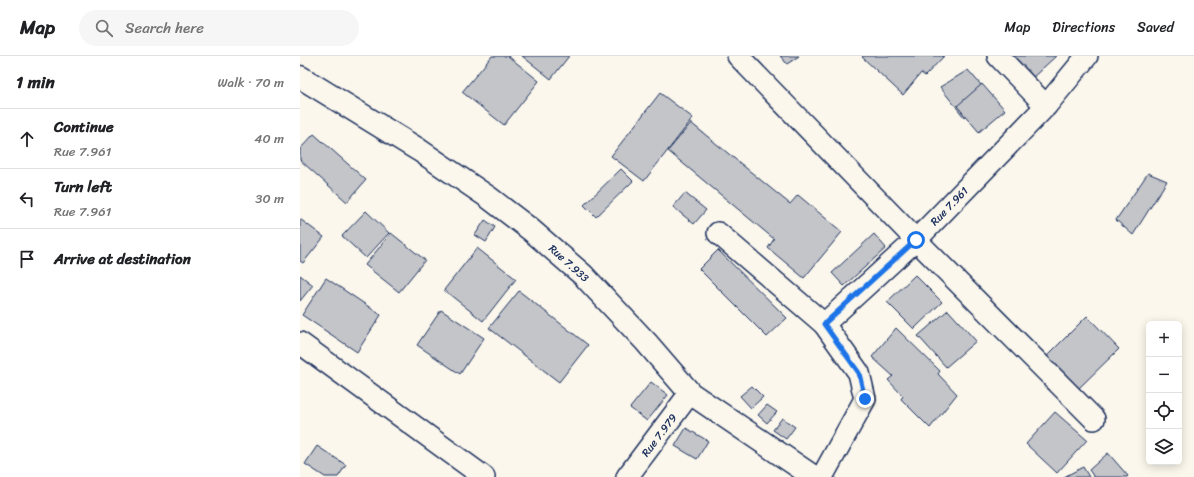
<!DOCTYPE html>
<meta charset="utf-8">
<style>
body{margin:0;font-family:Sriracha,sans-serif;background:#f6f6f6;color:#202124}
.controls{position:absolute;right:12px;bottom:12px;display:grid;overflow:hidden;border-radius:6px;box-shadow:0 2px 10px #0003}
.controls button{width:36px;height:36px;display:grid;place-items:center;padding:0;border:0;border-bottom:1px solid #e0e0e0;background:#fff;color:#202124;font:20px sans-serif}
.stop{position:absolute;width:12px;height:12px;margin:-9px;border:3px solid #1a73e8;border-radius:50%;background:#fff}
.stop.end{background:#1a73e8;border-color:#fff;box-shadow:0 1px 4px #0008}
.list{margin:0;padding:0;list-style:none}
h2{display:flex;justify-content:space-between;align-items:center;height:52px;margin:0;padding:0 16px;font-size:17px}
h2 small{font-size:13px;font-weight:400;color:#757577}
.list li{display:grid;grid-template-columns:26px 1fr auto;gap:12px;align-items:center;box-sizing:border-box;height:60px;padding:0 16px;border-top:1px solid #e0e0e0}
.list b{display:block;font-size:15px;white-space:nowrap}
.list p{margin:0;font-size:13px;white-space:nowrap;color:#757577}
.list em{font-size:13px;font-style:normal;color:#757577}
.icon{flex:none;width:22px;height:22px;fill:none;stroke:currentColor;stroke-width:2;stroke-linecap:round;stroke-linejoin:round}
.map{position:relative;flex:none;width:894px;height:421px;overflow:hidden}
header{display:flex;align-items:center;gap:24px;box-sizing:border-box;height:56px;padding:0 20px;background:#fff;border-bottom:1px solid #e0e0e0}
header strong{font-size:19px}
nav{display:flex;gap:22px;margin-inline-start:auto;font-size:14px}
.search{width:280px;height:36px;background:#f6f6f6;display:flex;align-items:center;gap:10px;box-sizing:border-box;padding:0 14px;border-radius:22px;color:#757577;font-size:15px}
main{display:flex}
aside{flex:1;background:#fff}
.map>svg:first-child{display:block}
</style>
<header>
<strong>Map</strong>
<div class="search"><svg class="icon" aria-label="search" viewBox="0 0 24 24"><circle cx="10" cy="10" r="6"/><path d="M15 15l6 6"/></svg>Search here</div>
<nav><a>Map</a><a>Directions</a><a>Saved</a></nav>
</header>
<main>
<aside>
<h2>1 min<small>Walk · 70 m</small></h2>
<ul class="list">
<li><svg class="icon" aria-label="ahead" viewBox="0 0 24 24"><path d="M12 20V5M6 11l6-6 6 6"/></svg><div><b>Continue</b><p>Rue 7.961</p></div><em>40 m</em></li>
<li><svg class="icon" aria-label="left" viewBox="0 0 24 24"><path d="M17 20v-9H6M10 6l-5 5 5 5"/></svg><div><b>Turn left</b><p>Rue 7.961</p></div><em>30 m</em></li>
<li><svg class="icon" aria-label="arrive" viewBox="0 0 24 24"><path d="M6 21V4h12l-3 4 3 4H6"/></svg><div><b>Arrive at destination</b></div></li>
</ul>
</aside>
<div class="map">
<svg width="894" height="421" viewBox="0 0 894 421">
<rect width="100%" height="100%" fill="#fbf7ec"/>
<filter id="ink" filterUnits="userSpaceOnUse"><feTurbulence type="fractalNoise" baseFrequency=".025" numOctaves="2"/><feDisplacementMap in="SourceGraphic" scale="8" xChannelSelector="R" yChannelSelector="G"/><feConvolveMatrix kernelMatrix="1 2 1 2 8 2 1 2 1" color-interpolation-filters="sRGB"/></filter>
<g filter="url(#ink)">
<g fill="#c3c5c9" stroke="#1b2f5e">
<path d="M 192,0 L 208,0 L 239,25 L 204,69 L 162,36 Z"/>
<path d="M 222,0 L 269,0 L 251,23 Z"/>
<path d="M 480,0 L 499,0 L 487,8 Z"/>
<path d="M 563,0 L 644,0 L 625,20 L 621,17 L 603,39 L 562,1 Z"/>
<path d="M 710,0 L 756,0 L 731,23 Z"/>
<path d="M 668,14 L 687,36 L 664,61 L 640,31 Z"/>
<path d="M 682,28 L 705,54 L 679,76 L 657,50 Z"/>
<path d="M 360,37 L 393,62 L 344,125 L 311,100 Z"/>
<path d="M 391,67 L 490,148 L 498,139 L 542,176 L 504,222 L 468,192 L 474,183 L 368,95 Z"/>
<path d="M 14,78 L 66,124 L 47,146 L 0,104 L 0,93 Z"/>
<path d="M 321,113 L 333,125 L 296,161 L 284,149 Z"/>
<path d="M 848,117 L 867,125 L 833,179 L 816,164 Z"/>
<path d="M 385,137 L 406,154 L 394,168 L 373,151 Z"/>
<path d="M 66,155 L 89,177 L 66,202 L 42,180 Z"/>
<path d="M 0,163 L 24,181 L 3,207 L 0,205 Z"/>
<path d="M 185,164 L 195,171 L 186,186 L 175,179 Z"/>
<path d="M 91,177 L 125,204 L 99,236 L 65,209 Z"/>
<path d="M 574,178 L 586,192 L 544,230 L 532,217 Z"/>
<path d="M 177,192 L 216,223 L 183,265 L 144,234 Z"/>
<path d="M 418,194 L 487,262 L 467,281 L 399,213 Z"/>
<path d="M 0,219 L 13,229 L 0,245 Z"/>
<path d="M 615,219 L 642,246 L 614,273 L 587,246 Z"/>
<path d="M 26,222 L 81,259 L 57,296 L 2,259 Z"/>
<path d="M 219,235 L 288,289 L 259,326 L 189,272 Z"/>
<path d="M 141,254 L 184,282 L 160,318 L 117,289 Z"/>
<path d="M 648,254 L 676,285 L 646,311 L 618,280 Z"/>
<path d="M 787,260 L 819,293 L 778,333 L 747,300 Z"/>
<path d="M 596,272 L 640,315 L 638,318 L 657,338 L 630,372 L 601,343 L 603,340 L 588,324 L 593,320 L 572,301 Z"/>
<path d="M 351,326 L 368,339 L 347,365 L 330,352 Z"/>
<path d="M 452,330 L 463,341 L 451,352 L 440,340 Z"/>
<path d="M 467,349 L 477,356 L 467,367 L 458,359 Z"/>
<path d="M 755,356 L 787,384 L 757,417 L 726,388 Z"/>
<path d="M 482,362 L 495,371 L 486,383 L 473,374 Z"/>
<path d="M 386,372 L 408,385 L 397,403 L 375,390 Z"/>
<path d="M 17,390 L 46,409 L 38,421 L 25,421 L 5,408 Z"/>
<path d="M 808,397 L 828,420 L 827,421 L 794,421 L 789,414 Z"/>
<path d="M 783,411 L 789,421 L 764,421 Z"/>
</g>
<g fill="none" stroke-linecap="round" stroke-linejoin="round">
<g stroke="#1b2f5e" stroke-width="24">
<g id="minor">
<path d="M 438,0 L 616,184 L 794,363"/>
<path d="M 698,0 L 746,50"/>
<path d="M 418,177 L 524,268"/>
<path d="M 0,287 L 184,421"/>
<path d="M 327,421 L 390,337"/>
<path d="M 522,421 L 565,343 L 559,317 L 524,268 L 616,184 L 746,50 L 787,0"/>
</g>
</g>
<g stroke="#1b2f5e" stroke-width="25">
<path id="tertiary" d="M 0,21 L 119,94 L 188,141 L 231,174 L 283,219 L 346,286 L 390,337 L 514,421"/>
</g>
<use href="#minor" stroke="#fbf7ec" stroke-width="21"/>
<use href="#tertiary" stroke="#fbf7ec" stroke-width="22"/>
</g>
</g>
<g fill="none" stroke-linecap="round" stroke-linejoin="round" filter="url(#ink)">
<path stroke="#1a73e8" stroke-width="5" d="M 565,343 L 559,317 L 524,268 L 616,184"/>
</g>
<g text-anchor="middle" stroke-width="3.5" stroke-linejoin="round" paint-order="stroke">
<g font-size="11" fill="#1b2f5e" stroke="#fbf7ec">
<text transform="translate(649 150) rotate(-46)" y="4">Rue 7.961</text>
<text transform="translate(269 207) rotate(42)" y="4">Rue 7.933</text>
<text transform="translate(359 379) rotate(-53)" y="4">Rue 7.979</text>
</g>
</g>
</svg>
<div class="controls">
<button>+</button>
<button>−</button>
<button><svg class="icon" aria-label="locate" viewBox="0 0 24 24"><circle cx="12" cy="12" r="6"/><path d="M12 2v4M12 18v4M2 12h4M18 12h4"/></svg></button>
<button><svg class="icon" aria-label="layers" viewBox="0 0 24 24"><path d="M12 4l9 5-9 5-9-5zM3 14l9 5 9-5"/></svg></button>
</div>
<div class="stop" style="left:616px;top:184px"></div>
<div class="stop end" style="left:565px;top:343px"></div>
</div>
</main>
